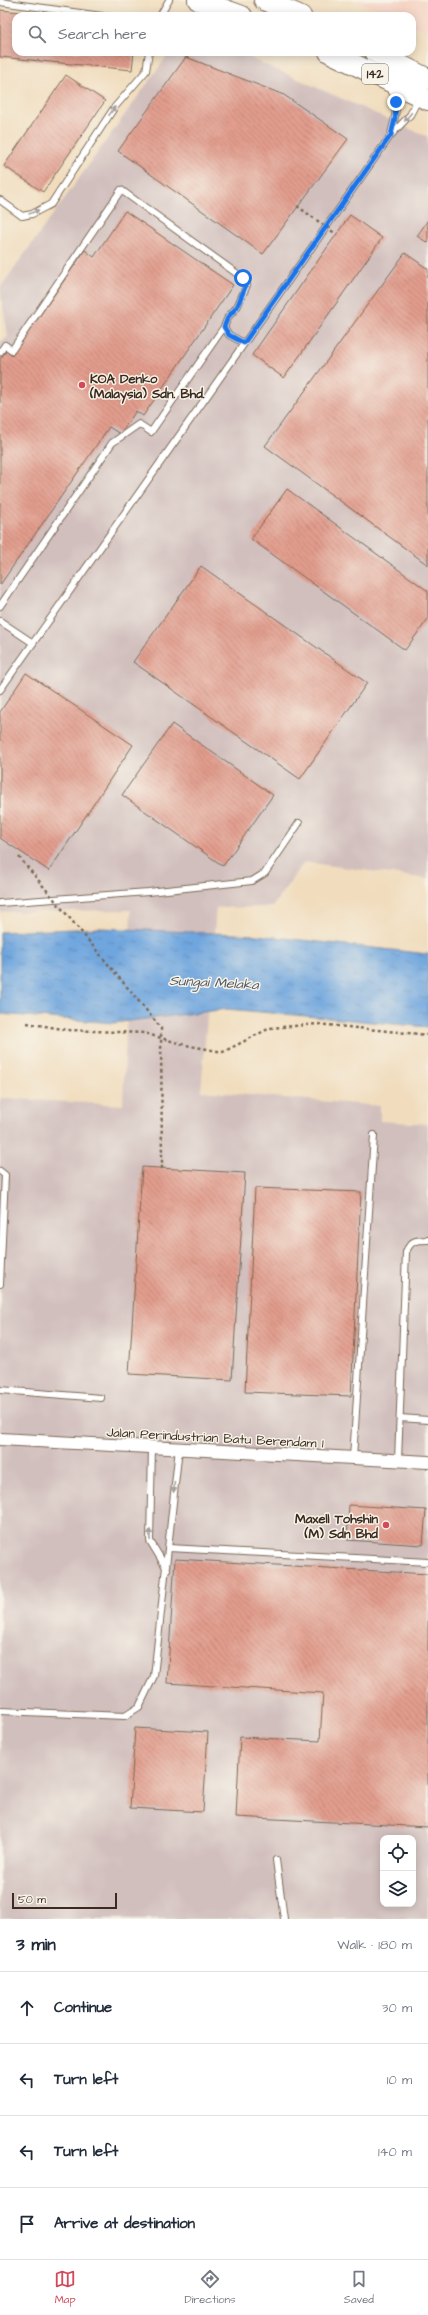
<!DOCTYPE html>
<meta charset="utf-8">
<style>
body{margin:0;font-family:"Architects Daughter",sans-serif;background:#f2f2f3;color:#1f2937}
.controls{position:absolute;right:12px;bottom:12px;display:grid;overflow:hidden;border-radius:8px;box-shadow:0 2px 10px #0003}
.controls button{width:36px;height:36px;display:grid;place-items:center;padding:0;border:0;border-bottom:1px solid #e0e1e3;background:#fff;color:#1f2937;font:20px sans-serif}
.scale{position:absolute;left:12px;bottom:10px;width:105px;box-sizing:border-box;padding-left:4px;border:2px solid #3b2a1e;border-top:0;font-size:11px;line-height:14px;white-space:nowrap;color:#3b2a1e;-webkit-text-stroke:3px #f7f3e8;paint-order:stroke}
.stop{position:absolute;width:12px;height:12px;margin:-9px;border:3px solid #1a73e8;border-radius:50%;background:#fff}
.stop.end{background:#1a73e8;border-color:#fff;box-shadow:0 1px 4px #0008}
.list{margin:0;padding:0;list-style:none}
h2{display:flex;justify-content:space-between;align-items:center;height:52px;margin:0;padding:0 16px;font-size:17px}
h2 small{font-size:13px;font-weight:400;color:#747a83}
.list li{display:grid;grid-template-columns:26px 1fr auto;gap:12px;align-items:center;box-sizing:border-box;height:72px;padding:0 16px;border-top:1px solid #e0e1e3}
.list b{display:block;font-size:15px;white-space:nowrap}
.list em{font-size:13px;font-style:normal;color:#747a83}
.icon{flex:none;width:22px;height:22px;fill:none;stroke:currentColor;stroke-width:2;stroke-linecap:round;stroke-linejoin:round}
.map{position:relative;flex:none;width:428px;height:1919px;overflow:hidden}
.search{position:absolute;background:#fff;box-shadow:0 2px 10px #0003;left:12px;right:12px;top:12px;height:44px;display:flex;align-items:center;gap:10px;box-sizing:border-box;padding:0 14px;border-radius:12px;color:#747a83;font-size:15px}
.sheet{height:340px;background:#fff}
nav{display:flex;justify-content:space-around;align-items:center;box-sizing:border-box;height:56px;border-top:1px solid #e0e1e3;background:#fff;font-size:11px;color:#747a83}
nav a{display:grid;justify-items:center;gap:2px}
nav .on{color:#d1495b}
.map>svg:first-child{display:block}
</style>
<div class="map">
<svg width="428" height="1919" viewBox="0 0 428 1919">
<defs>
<pattern id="water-ripples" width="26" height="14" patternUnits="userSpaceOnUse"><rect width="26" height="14" fill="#70a6de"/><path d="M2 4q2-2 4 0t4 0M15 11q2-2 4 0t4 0" fill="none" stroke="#5d87b3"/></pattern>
<pattern id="building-back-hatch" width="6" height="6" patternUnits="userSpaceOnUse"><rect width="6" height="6" fill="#e29d8d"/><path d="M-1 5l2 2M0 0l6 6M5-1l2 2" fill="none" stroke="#b88073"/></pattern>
</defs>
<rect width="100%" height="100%" fill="#f7f3e8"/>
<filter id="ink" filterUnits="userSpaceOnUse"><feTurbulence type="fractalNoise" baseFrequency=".025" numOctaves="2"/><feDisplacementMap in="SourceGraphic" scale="8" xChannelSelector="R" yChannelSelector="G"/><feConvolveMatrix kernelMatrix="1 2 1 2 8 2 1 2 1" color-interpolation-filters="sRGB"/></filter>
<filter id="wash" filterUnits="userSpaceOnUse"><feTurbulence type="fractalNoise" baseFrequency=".012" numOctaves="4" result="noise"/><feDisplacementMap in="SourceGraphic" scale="16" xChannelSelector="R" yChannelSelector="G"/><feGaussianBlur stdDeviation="0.9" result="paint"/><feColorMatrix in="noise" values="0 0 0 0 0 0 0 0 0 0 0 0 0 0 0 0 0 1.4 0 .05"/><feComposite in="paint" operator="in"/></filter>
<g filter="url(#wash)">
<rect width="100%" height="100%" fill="#f1ddbe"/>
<path fill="#f5d2c2" d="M 355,0 L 428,0 L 428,32 L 412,25 L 412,16 L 392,16 Z"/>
<path fill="#d1bfbd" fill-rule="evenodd" d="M 170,52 L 237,52 L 428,137 L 428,879 L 304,862 L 272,907 L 216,908 L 201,1091 L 380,1106 L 380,1121 L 428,1124 L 428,1919 L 0,1919 L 0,1098 L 123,1105 L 131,910 L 0,912 L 0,342 L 8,337 L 0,288 ZM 383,1838 L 413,1838 L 413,1904 L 383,1904 Z"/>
<path fill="url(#water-ripples)" stroke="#56687e" d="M 100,928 L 256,935 L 428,954 L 428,1027 L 227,1009 L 113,1023 L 0,1014 L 0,932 Z"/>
<g id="blocks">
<g fill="url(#building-back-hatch)">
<path d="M 0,10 L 54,15 L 16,16 L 16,52 L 134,52 L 132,70 L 0,57 Z"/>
<path d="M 186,57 L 284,95 L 348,139 L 263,254 L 118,151 Z"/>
<path d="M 66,75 L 105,101 L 43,192 L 4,166 Z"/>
<path d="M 125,211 L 233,285 L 143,416 L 136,411 L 120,434 L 109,427 L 0,585 L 0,359 L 6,351 L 12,356 L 85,250 L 94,257 Z"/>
<path d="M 350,215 L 382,238 L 284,378 L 252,355 Z"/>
<path d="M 428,220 L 428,243 L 417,236 Z"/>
<path d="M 405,253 L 428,269 L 428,565 L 265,446 Z"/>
<path d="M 287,489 L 428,591 L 428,619 L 405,650 L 251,539 Z"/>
<path d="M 201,566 L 367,683 L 300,779 L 133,662 Z"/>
<path d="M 26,673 L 133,745 L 49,871 L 0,838 L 0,712 Z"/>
<path d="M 172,724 L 273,795 L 223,866 L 122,795 Z"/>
<path d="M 142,1167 L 245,1173 L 232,1380 L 129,1374 Z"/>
<path d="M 255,1188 L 361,1192 L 351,1396 L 245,1392 Z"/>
<path d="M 349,1505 L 426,1510 L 423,1545 L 347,1540 Z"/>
<path d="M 175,1559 L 428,1574 L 428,1827 L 236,1817 L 240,1737 L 320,1741 L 323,1693 L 167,1683 Z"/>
<path d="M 135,1728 L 208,1732 L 203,1812 L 130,1808 Z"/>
</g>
</g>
</g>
<g filter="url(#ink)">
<use href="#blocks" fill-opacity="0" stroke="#7b6956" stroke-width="1"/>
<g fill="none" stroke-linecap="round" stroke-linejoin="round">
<g stroke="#7b6956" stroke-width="8">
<g id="service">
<path d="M 0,2 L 102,16"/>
<path d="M 160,16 L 169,0"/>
<path d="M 390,89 C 400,101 395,119 391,134"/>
<path d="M 0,200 L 22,216 L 32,214 L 51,204 L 114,108 L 146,71 L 149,52"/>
<path d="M 0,352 L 5,345 L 12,350 L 121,190 L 243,278 L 247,285 L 237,307 L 228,317 L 224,327 L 229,335 L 244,343"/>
<path d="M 0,606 L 112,443 L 139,424 L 151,432 L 224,327"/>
<path d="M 0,621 L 33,643"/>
<path d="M 0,690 L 391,135 L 410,115 L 419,98"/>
<path d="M 0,903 L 148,892 L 252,881 L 265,873 L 299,823"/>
<path d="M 0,1171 L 5,1175 L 0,1284"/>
<path d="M 0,1390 L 101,1398"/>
<path d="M 400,1418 L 428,1420"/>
<path d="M 152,1447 L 150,1541 L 167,1569"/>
<path d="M 353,1458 L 374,1135"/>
<path d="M 398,1460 L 406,1252 C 411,1240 416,1240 428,1240"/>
<path d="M 169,1548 L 428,1562"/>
<path d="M 0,1711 L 125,1716 L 139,1707 L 154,1676 L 179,1448"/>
<path d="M 276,1860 L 284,1919"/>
</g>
</g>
<g stroke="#7b6956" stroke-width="14">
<path id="minor" d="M 0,1439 L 428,1462"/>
</g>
<g stroke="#7b6956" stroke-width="22">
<g id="primary">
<path d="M 198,0 L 242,16"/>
<path d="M 264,0 L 301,16"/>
<path d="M 329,52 L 428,100"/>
<path d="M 375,52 L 428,79"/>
</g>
</g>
<path stroke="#7b6956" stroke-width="2.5" stroke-dasharray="3 3" stroke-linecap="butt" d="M 27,1023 L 68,1030 L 144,1033 L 185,1045 L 223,1052 L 270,1028 L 317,1024 L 428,1035"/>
<use href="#service" stroke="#fff" stroke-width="6"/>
<use href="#minor" stroke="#fff" stroke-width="12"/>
<use href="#primary" stroke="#fff" stroke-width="20"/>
<g stroke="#7b6956" stroke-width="2.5" stroke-dasharray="3 3" stroke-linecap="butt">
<path d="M 297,206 L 336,234"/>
<path d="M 19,857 L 161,1028 L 162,1169"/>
</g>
</g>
<defs><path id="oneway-solid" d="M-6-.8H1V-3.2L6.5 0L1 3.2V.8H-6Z"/></defs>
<g fill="#a79f9a">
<use href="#oneway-solid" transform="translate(112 111) rotate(-55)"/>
<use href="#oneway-solid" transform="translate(408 117) rotate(129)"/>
<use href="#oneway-solid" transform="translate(34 212) rotate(-22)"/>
<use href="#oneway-solid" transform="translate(174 1487) rotate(95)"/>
<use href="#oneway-solid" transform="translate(150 1535) rotate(-90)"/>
</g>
</g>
<g fill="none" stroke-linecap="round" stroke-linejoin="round" filter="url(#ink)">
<path stroke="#1a73e8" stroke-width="5" d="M 243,278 L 246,285 L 237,307 L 228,317 L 224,327 L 229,335 L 244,343 L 391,135 L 395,118 L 396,102"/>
</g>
<g fill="#d1495b" stroke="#f7f3e8" stroke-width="1.5">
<circle cx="82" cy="385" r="4"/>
<circle cx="386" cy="1525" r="4"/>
</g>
<g text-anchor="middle" stroke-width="3" stroke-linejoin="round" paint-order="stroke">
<rect fill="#f7f3e8" stroke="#73665b" stroke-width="1" x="362" y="64" width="26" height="20" rx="3"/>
<g font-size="12" font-weight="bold" fill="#3b2a1e">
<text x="375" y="78">142</text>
</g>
<g font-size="13" font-weight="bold" fill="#3b2a1e" stroke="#f7f3e8" text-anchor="start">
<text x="90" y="383">KOA Denko<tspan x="90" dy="15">(Malaysia) Sdn. Bhd.</tspan></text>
<text x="378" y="1523" text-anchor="end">Maxell Tohshin<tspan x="378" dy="15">(M) Sdn Bhd</tspan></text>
</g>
<g font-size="13" fill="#3b2a1e" stroke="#f7f3e8">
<text transform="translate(215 1437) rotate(3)" y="5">Jalan Perindustrian Batu Berendam 1</text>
</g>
<g font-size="14" font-style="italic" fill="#4e5561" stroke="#f7f3e8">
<text transform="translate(214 982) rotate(3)" y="5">Sungai Melaka</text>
</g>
</g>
</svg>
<div class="controls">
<button><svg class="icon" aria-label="locate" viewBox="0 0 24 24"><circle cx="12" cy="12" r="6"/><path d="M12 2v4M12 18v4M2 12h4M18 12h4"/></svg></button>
<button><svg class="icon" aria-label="layers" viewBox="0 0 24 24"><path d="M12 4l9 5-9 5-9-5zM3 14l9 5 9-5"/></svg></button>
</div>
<div class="scale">50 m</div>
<div class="stop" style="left:243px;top:278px"></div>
<div class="stop end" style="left:396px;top:102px"></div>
<div class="search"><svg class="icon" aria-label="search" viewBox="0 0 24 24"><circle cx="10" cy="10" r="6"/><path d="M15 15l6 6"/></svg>Search here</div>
</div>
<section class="sheet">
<h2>3 min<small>Walk · 180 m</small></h2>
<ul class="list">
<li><svg class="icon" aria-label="ahead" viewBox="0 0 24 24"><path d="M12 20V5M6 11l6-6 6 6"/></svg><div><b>Continue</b></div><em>30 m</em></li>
<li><svg class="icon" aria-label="left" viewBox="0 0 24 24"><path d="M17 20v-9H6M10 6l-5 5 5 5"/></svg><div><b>Turn left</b></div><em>10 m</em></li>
<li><svg class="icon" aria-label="left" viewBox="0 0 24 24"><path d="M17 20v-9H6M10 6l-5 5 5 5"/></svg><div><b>Turn left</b></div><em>140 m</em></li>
<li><svg class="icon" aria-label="arrive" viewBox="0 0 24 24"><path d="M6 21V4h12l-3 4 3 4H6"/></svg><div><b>Arrive at destination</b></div></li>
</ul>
</section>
<nav>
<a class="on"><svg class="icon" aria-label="map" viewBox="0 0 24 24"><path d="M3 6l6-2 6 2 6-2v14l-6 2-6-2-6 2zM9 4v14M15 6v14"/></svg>Map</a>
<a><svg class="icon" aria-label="directions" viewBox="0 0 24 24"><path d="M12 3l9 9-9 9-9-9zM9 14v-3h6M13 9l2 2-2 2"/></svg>Directions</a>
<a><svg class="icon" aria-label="saved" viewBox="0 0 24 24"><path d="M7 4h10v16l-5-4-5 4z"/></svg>Saved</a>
</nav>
